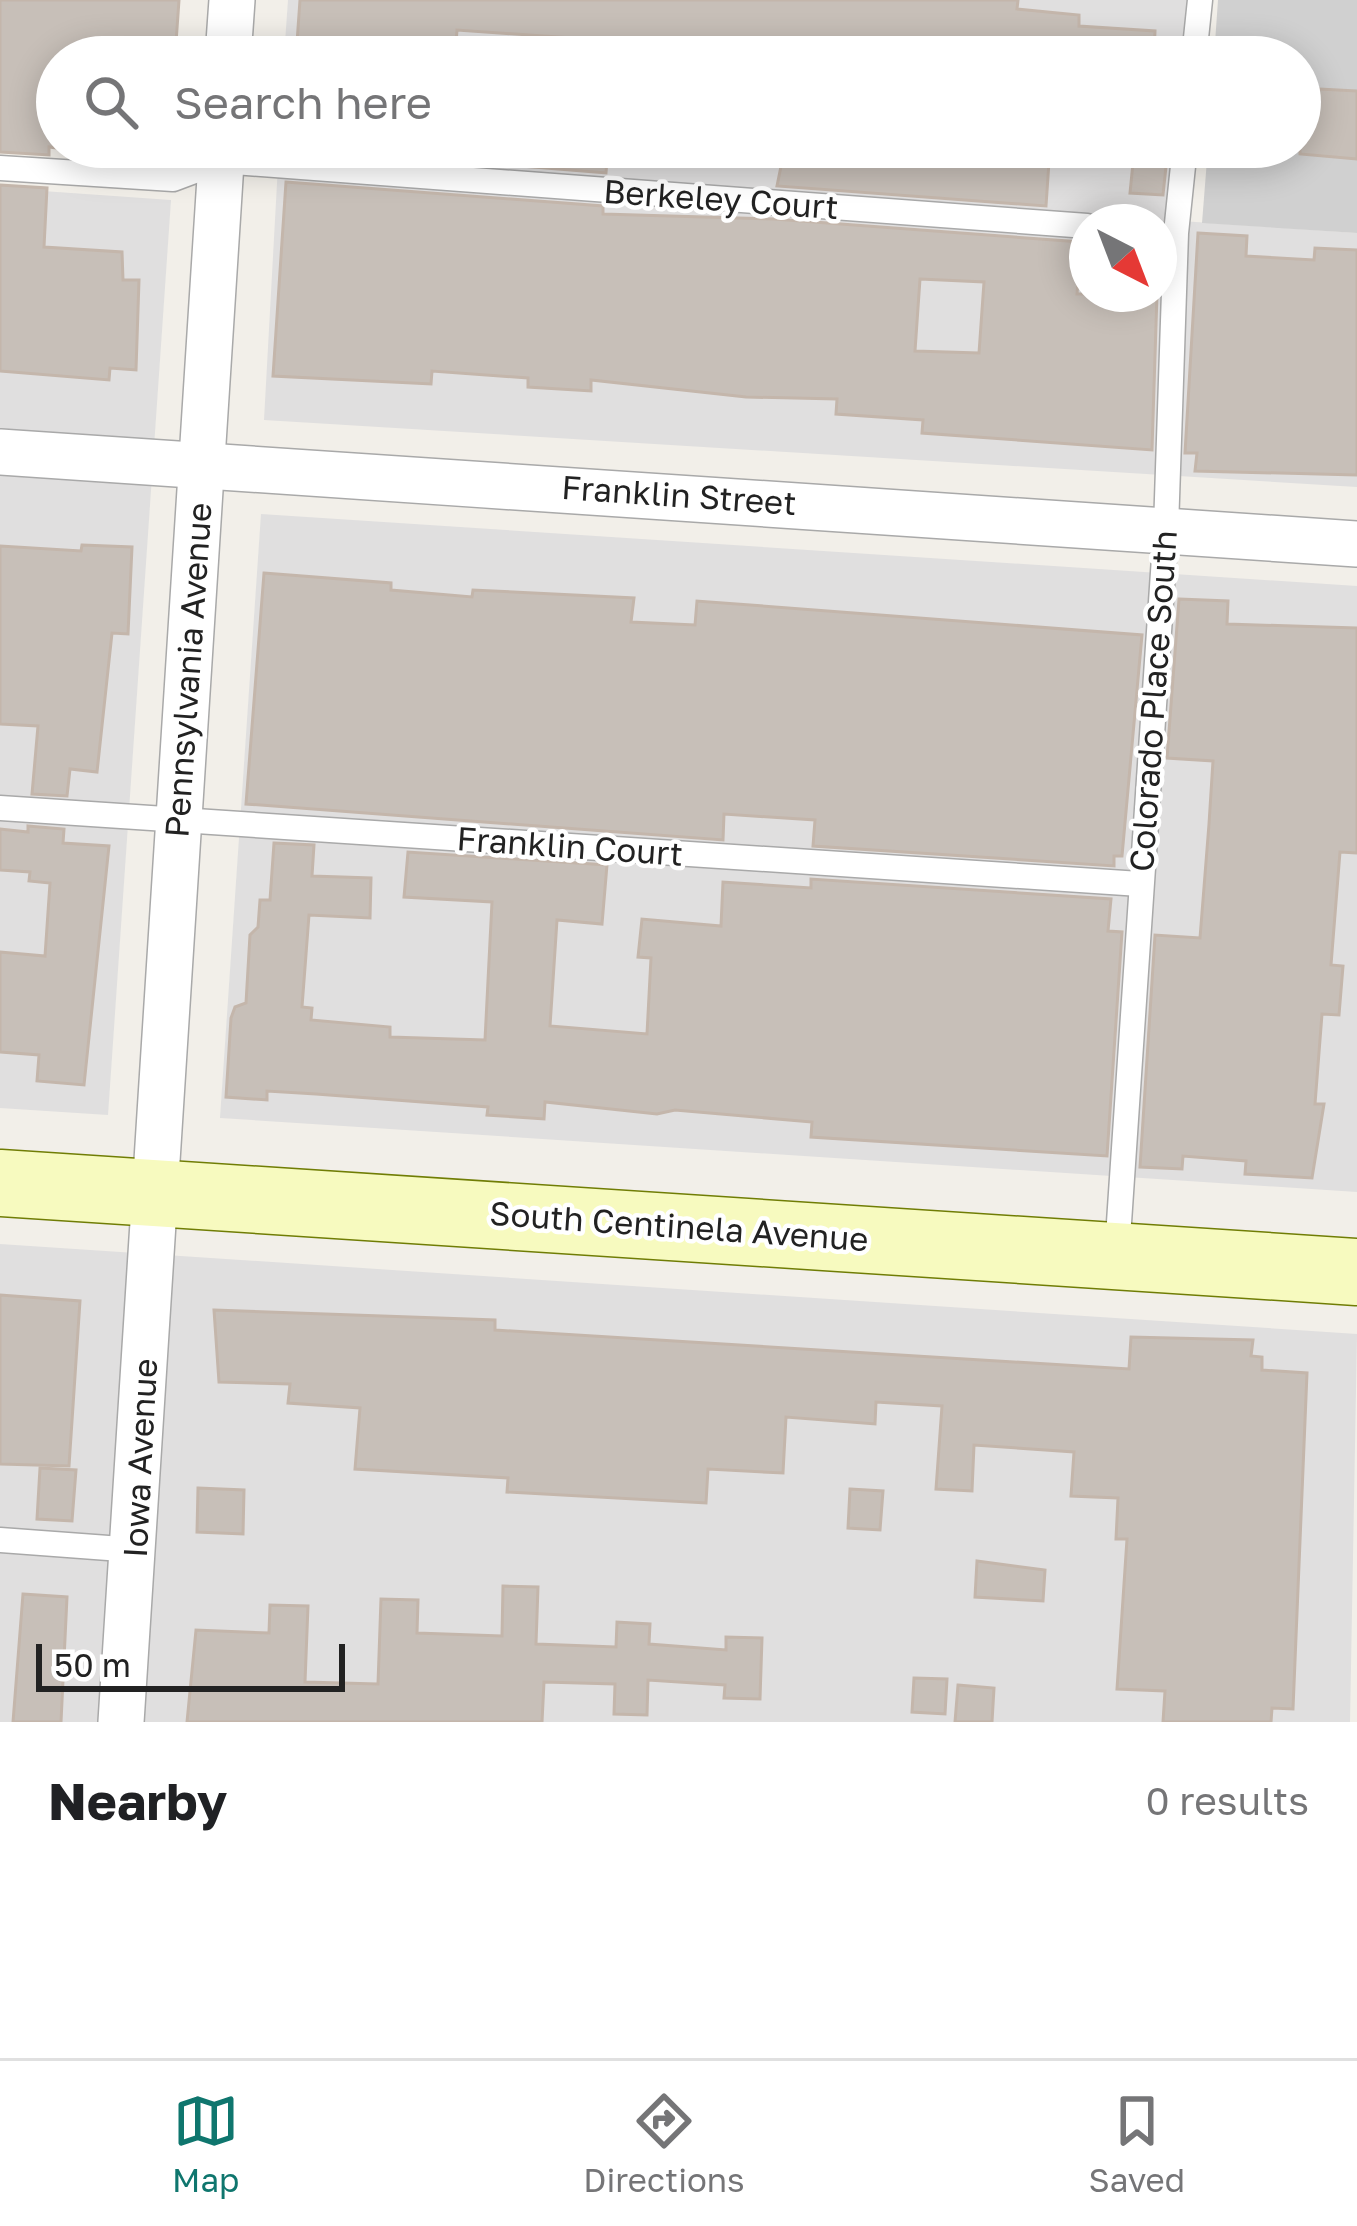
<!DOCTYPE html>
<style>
body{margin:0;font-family:"Golos Text",sans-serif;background:#f2f2f2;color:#202124}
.compass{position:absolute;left:1069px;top:204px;width:108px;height:108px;border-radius:50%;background:#fff;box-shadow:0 6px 30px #0003;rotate:138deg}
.scale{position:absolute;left:36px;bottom:30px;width:309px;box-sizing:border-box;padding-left:12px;border:6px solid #222;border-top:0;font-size:33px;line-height:42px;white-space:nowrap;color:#222;-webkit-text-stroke:9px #fff;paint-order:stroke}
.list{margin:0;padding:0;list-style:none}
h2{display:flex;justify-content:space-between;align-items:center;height:156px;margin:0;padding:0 48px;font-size:51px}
h2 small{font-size:39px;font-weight:400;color:#757577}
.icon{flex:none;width:66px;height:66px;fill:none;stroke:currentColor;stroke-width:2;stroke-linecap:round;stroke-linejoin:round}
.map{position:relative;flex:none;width:1357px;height:1722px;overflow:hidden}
.search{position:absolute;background:#fff;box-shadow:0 6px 30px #0003;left:36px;right:36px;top:36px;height:132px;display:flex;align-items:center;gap:30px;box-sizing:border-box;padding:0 42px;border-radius:66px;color:#757577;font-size:45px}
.sheet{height:336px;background:#fff}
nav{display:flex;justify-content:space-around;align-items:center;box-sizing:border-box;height:168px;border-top:3px solid #e0e0e0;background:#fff;font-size:33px;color:#757577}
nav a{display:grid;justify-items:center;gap:6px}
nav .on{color:#0f766e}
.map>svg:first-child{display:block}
</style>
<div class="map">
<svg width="1357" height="1722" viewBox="0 0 1357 1722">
<rect width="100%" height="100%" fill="#f2efe9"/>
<g fill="#e0dfdf" fill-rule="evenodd">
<path d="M 288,0 L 1187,0 L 1181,57 L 284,57 Z"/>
<path d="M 279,147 L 1173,147 L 1167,220 L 1357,233 L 1357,487 L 264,420 ZM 1087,222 L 1159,222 L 1159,294 L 1087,294 Z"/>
<path d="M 0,188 L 171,200 L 108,1115 L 0,1108 Z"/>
<path d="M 261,514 L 1357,586 L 1357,1192 L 220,1118 Z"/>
<path d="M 0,1244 L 1357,1334 L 1350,1722 L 0,1722 Z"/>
</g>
<path fill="#d0d0d0" d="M 1218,0 L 1357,0 L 1357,233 L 1202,223 L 1208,147 L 1300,147 L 1300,57 L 1214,57 Z"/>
<g fill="#c7bfb8" stroke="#c4b6ab" stroke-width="3" fill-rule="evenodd">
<path d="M 0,0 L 179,0 L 175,57 L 57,57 L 57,148 L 49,147 L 49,155 L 0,152 Z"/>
<path d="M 300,0 L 1018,0 L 1017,9 L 1079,15 L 1079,26 L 1155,31 L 1154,57 L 584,57 L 585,39 L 457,30 L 455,57 L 296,57 Z"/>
<path d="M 1300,88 L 1357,91 L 1357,159 L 1300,154 Z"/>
<path d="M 289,147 L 608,147 L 606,173 Z"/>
<path d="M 785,147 L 1010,152 L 1010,147 L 1050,147 L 1046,206 L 777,186 Z"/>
<path d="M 1134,153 L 1167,157 L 1163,195 L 1130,193 Z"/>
<path d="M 286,182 L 603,206 L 603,214 L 774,219 L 1081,242 L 1077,294 L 1157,294 L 1152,450 L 922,433 L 923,420 L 836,414 L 837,399 L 746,397 L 591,380 L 591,391 L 528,387 L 528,378 L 432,371 L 431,384 L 273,376 ZM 920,279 L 984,282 L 979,353 L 915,351 Z"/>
<path d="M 0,185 L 47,188 L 44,247 L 122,252 L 123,280 L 139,280 L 136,370 L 110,368 L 109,380 L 0,371 Z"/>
<path d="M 1198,233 L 1247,236 L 1246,256 L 1314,260 L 1315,248 L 1357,250 L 1357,475 L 1195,471 L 1197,453 L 1185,453 Z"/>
<path d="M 82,545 L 132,547 L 128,634 L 112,633 L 97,772 L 70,769 L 67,796 L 32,794 L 38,726 L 0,724 L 0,546 L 81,551 Z"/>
<path d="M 264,573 L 391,583 L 391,590 L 472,597 L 473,590 L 634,598 L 631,622 L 695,625 L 697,601 L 1142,635 L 1122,856 L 1114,856 L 1114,866 L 813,846 L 815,820 L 724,814 L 723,840 L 246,804 Z"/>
<path d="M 1179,599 L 1228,601 L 1227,624 L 1357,628 L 1357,853 L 1340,852 L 1331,965 L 1343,966 L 1339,1015 L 1322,1014 L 1315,1104 L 1324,1104 L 1312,1178 L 1245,1174 L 1246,1161 L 1183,1156 L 1182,1169 L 1140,1167 L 1155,935 L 1200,938 L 1209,824 L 1213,761 L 1167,758 Z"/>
<path d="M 28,826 L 64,829 L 63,843 L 109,846 L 84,1085 L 37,1081 L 39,1055 L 0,1052 L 0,952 L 45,956 L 50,883 L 29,881 L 30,872 L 0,870 L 0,829 L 28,832 Z"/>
<path d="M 274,843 L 314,845 L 312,876 L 371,878 L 370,918 L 309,915 L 302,1007 L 312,1008 L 311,1020 L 390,1027 L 390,1037 L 485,1040 L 492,902 L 404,897 L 408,852 L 607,865 L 602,924 L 557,920 L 550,1026 L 647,1034 L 651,958 L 638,957 L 642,919 L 721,926 L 723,882 L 811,888 L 811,879 L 1111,899 L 1108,931 L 1122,932 L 1107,1156 L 811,1137 L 812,1122 L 675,1110 L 657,1114 L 545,1102 L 544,1119 L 487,1115 L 488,1107 L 316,1094 L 267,1091 L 267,1100 L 226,1097 L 231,1018 L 235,1007 L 246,1003 L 250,935 L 258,927 L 260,900 L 270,900 Z"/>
<path d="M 0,1295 L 80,1301 L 69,1466 L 0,1464 Z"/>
<path d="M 214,1310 L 495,1320 L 495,1330 L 1129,1369 L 1131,1337 L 1253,1340 L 1251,1356 L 1262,1357 L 1262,1370 L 1307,1373 L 1293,1709 L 1272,1708 L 1271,1722 L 1163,1722 L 1165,1691 L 1117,1689 L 1127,1539 L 1116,1539 L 1118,1498 L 1071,1496 L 1074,1452 L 974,1445 L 972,1491 L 936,1489 L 942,1406 L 876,1402 L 875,1424 L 786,1417 L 783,1473 L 708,1469 L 706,1503 L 507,1492 L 508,1478 L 355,1469 L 360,1408 L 288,1403 L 290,1384 L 219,1382 Z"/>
<path d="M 40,1468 L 76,1470 L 72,1521 L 37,1519 Z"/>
<path d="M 198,1488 L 244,1490 L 243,1534 L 197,1532 Z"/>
<path d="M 850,1489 L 883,1491 L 880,1530 L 848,1528 Z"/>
<path d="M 977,1561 L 1045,1570 L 1043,1601 L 975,1597 Z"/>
<path d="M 503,1586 L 538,1587 L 536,1644 L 616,1647 L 617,1622 L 650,1624 L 649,1644 L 726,1650 L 726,1637 L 762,1638 L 760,1699 L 724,1698 L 725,1685 L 648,1680 L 647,1715 L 614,1714 L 615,1684 L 544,1682 L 542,1722 L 187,1722 L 196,1630 L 269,1633 L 270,1605 L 308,1606 L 305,1682 L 378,1684 L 381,1599 L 418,1600 L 417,1633 L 502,1636 Z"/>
<path d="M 23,1594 L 67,1597 L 61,1722 L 13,1722 Z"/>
<path d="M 914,1678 L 947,1679 L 945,1714 L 912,1712 Z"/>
<path d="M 958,1685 L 994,1688 L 992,1722 L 955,1722 Z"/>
</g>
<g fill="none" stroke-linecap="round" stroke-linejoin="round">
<g stroke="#a9a9a9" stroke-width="27">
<g id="lane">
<path d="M 1194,57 L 1200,0"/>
<path d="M 0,168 L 173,179 L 221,161 L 1087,226"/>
<path d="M 0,808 L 1140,884"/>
<path d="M 1117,1252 L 1166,528 L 1176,233 L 1185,147"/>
<path d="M 0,1540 L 135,1550"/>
</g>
</g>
<g stroke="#a9a9a9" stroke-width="48">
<g id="street">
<path d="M 228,57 L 232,0"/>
<path d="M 0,452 L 1357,544"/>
<path d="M 121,1722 L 222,147"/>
</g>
</g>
<g stroke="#707d05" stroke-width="69">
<path id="secondary" d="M 0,1183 L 1357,1272"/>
</g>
<use href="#lane" stroke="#fff" stroke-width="24"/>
<use href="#street" stroke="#fff" stroke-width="45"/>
<use href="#secondary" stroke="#f7fabf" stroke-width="66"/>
</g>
<g text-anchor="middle" stroke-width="9" stroke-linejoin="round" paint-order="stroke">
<g font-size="33" fill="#222" stroke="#fff">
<text transform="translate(721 199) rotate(4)" y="12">Berkeley Court</text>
<text transform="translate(679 495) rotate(4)" y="12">Franklin Street</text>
<text transform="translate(188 670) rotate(-86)" y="12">Pennsylvania Avenue</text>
<text transform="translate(1153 701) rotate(-86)" y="12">Colorado Place South</text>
<text transform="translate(570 846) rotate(4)" y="12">Franklin Court</text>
<text transform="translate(679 1226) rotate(4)" y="12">South Centinela Avenue</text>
<text transform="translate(140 1458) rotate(-87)" y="12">Iowa Avenue</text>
</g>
</g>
</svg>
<svg class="compass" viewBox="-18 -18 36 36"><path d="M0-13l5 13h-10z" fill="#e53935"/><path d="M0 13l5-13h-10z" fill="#757577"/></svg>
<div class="scale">50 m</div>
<div class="search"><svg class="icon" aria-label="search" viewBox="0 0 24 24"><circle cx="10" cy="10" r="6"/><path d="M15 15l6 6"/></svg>Search here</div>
</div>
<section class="sheet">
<h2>Nearby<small>0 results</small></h2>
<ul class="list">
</ul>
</section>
<nav>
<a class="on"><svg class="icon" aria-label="map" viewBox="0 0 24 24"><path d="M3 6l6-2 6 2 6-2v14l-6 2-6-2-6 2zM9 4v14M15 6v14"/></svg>Map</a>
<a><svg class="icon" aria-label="directions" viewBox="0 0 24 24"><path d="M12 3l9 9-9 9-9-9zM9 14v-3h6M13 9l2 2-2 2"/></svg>Directions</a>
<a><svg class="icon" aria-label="saved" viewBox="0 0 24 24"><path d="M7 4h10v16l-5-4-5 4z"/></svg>Saved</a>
</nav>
